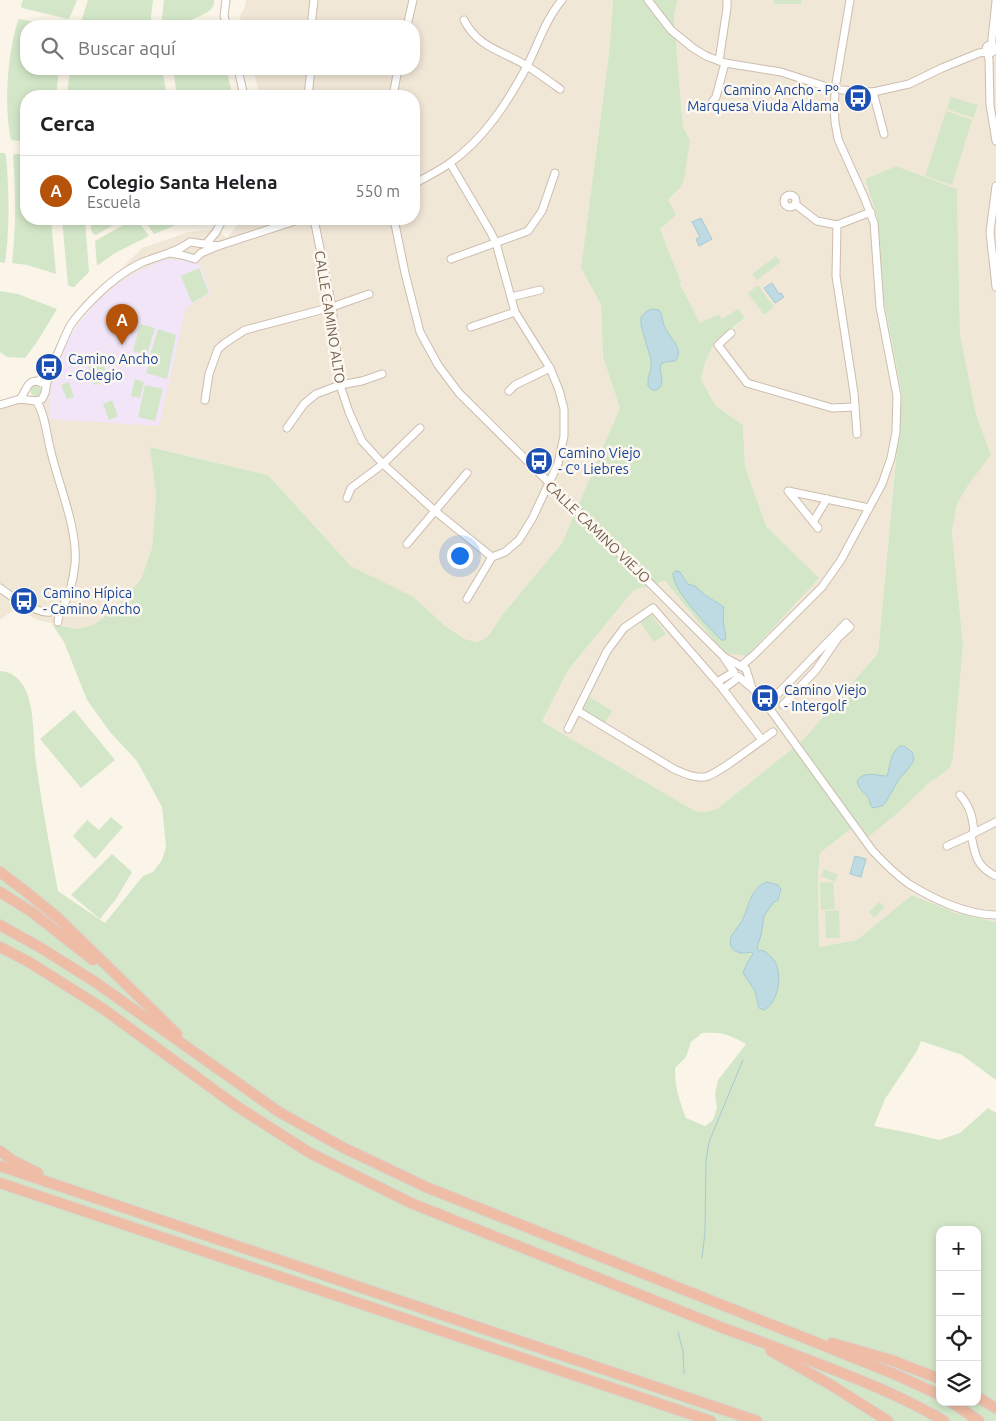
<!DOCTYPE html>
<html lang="es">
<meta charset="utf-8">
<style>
body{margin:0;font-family:Ubuntu,sans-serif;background:#f6f6f6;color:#202124}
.controls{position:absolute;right:15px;bottom:15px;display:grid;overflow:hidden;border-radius:10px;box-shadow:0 2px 8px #0003}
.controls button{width:45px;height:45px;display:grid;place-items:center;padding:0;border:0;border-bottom:1px solid #e0e0e0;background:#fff;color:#202124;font:25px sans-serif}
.you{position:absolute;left:459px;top:555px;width:18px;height:18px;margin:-12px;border:4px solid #fff;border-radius:50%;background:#1a73e8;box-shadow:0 0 0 8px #1a73e833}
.badge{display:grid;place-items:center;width:32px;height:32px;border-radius:50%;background:#b45309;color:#fff;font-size:16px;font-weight:700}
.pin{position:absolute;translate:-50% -41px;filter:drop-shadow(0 1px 2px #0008)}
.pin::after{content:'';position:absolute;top:26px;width:18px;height:15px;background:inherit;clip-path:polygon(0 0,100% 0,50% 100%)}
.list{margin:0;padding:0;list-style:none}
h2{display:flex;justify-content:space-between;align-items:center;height:65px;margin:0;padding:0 20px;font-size:21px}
h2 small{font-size:16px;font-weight:400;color:#757577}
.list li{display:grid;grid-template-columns:32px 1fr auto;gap:15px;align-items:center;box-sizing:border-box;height:70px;padding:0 20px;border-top:1px solid #e0e0e0}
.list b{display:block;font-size:19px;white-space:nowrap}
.list p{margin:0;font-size:16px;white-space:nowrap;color:#757577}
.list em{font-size:16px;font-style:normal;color:#757577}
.icon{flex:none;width:28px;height:28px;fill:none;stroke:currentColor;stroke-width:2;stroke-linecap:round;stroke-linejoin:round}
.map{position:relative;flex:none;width:996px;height:1421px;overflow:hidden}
.search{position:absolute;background:#fff;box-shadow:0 2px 8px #0003;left:20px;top:20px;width:400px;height:55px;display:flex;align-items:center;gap:12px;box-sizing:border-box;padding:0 18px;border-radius:20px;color:#757577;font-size:19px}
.panel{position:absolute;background:#fff;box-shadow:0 2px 8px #0003;left:20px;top:90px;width:400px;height:135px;border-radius:20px}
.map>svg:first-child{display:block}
</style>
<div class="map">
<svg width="996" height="1421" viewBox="0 0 996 1421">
<rect width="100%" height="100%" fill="#faf5e8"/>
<g fill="#f1e7d7">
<path d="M 246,0 L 613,0 L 609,53 L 581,268 L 601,305 L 603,357 L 620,408 L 562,543 L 503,614 L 491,632 L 486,638 L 477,642 L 465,639 L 427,613 L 412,596 L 351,566 L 268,475 L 151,447 L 156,494 L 152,548 L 141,579 L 115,609 L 93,625 L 77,629 L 38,620 L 15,609 L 0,620 L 0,410 L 24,402 L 43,404 L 45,381 L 109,281 L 142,248 L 189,232 L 209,230 L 213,227 L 227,238 L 242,219 L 414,219 L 414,96 L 260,96 L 253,69 L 414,69 L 414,26 L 242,26 L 240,16 L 245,6 Z"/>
<path d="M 678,0 L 996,0 L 996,922 L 956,913 L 913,895 L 857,940 L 819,947 L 818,874 L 820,853 L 857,824 L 900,811 L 929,783 L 944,773 L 953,759 L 963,645 L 952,531 L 957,504 L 969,484 L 991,455 L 976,414 L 960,334 L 957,189 L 896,166 L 865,179 L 877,217 L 883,296 L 902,395 L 878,653 L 803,740 L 718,808 L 710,812 L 701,813 L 695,811 L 542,723 L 568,670 L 634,590 L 665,581 L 724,653 L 819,578 L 766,526 L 745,466 L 743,425 L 715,405 L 701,379 L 705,363 L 715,341 L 745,319 L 721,319 L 718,315 L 700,324 L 680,283 L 681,282 L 660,229 L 668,200 L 674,195 L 676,192 L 679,190 L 690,140 L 683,127 L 681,104 L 674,16 Z"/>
</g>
<path fill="#f1e5f7" d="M 165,259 L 183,260 L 192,262 L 198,261 L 211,293 L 186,308 L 159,426 L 49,419 L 51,387 L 55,372 L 70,337 L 78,324 L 96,303 L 120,282 L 143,268 L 146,268 Z"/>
<g fill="#d3e7c8" fill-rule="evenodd">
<path d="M 23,0 L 77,0 L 70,17 L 68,19 L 22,8 L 21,6 Z"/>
<path d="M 88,0 L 153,0 L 151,18 L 152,26 L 100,26 L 81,22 Z"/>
<path d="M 164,0 L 214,0 C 214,4 214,5 212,8 C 205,17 174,26 163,26 L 162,18 Z"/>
<path d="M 613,0 L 678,0 L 674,16 L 681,104 L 683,127 L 690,140 L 684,180 L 681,187 L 668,200 L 676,215 L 660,229 L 681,282 L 680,284 L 700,323 L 719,314 L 722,319 L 738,309 L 745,318 L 715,341 L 705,363 L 701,379 L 715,405 L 743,425 L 745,466 L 766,526 L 819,578 L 747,656 L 724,653 L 665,581 L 634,590 L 568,670 L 542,722 L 695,811 C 704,813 710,812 718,808 L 803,740 L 878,653 L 902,395 L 883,296 L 877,217 L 865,179 L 896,166 L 957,189 L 960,334 L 976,414 L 991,455 L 969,484 L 957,504 L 952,531 L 963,645 L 953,759 L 950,767 L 944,773 L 929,783 L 900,811 L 867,838 L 857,824 L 820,853 L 818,874 L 819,947 L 857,940 L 912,895 L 956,913 L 996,922 L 996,1080 L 962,1055 L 921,1041 L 917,1051 L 885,1099 L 874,1126 L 910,1133 L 939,1140 L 960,1133 L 988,1108 L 996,1113 L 996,1421 L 0,1421 L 0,671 C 12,672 18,677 24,687 C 35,706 33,741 36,763 C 42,806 50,849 58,891 L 105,923 L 143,876 L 153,872 L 162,860 L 166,847 L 162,807 L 137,761 L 110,732 L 87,700 L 64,642 L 52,624 L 77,629 L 93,625 L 115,609 L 141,579 L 152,548 L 156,494 L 150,447 L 268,475 L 351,566 L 412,596 L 444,625 L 465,639 L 477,642 L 486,638 L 491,632 L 503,614 L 562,543 L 620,408 L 603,357 L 601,305 L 581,268 L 609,53 ZM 702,1033 C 723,1032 728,1034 746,1044 L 718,1080 L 715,1094 L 717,1108 L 713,1120 L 705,1126 L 686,1118 C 679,1099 675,1088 675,1068 L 686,1057 L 691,1042 ZM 940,1230 L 977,1230 L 977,1402 L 940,1402 Z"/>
<rect x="774" y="0" width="27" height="4"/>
<path d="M 20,19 L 50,26 L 26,26 L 26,69 L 59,69 L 56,96 L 26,96 L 26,142 L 11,140 C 4,105 7,56 18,20 Z"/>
<path d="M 70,69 L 162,69 L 167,96 L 67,96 Z"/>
<path d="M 173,69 L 226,69 L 233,96 L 177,96 Z"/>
<path d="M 951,97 L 978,105 L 973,118 L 947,109 Z"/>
<path d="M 946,111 L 972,120 L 952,185 L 925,176 Z"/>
<path d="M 0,153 L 4,153 L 6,155 C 9,191 10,227 5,263 L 0,262 Z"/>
<path d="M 14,154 L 26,154 L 26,219 L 51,219 L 56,274 L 27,265 L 12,263 C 16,227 16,192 13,156 Z"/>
<path d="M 62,219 L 85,219 L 89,272 L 74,287 L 72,287 L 68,285 Z"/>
<path d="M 90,219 L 124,219 L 96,235 L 93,234 L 91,230 Z"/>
<path d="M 134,219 L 138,221 L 149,236 L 115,253 L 97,266 L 95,241 Z"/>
<path d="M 143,219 L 171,219 L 175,225 L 174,226 L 154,234 Z"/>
<path d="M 776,256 L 781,262 L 757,280 L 752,274 Z"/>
<path d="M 199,268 L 209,293 L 192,303 L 181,276 Z"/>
<path d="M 758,285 L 774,307 L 764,315 L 748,293 Z"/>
<path d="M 0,291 L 18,294 L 57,309 L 37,342 L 25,358 L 7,357 L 0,352 Z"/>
<path d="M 140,324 L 155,328 L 147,355 L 133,351 Z"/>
<path d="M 158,329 L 176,335 L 167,379 L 146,373 L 151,359 L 149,358 Z"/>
<path d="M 93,362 L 104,365 L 109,380 L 94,385 L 87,363 Z"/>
<path d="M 135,379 L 144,382 L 140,398 L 131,396 Z"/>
<path d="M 69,382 L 74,397 L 67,399 L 61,385 Z"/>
<path d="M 145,385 L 163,389 L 155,421 L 138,417 Z"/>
<circle cx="36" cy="391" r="5.5"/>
<path d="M 112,400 L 118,416 L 109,420 L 103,404 Z"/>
<path d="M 650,613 L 666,634 L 654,642 L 639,621 Z"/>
<path d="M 590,697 L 612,711 L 605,723 L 583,709 Z"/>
<path d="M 74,710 L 115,760 L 81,788 L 40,739 Z"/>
<path d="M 111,817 L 123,827 L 95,859 L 73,836 L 87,820 L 99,830 Z"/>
<path d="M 112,854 L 132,872 L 116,899 L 100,919 L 71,895 Z"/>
<path d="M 824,869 L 838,875 L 835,882 L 821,876 Z"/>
<path d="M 833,882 L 835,909 L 821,910 L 820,883 Z"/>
<path d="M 879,902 L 885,907 L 874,918 L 869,912 Z"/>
<path d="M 839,910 L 840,938 L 826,938 L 825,911 Z"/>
</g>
<g fill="#bedbe3" stroke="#a6cad3">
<path d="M 701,218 L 712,239 L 699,246 L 696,239 L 700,237 L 692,222 Z"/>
<path d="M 772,283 L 779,294 L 781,293 L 784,297 L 775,303 L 764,288 Z"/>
<path d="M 652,309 L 659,310 C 663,315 662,320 664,325 C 668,337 686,349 675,361 L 665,362 L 661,364 C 658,373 667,382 657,390 L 652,390 L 648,386 L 648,378 L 651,369 L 651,360 L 641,325 L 641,317 L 647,311 Z"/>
<path d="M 676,571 L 680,572 L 688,584 L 695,586 L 705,595 L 724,607 C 722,618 724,627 726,638 L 725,640 L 721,640 C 709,627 672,590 673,573 Z"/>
<path d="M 900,746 L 904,746 L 912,752 L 914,757 L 913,762 L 905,773 L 899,779 L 886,802 L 882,806 L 873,808 C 869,804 870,800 867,796 C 862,791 859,789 857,781 C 865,770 876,776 887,776 C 891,765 889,754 900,746 Z"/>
<path d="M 855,856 L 866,859 L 861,877 L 850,874 Z"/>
<path d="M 767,882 L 778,885 L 781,889 L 778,900 L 773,903 L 764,916 L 761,935 L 757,948 L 759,951 L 762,950 C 766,952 771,956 774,960 C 783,974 779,1002 764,1010 L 759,1008 L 755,991 L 743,973 L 747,963 L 753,954 L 751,952 C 741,955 727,952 731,937 C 733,932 739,926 742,921 C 749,907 750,888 767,882 Z"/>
</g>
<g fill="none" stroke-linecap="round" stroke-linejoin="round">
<g stroke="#a6cad3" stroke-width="1">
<path d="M 702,1258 L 705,1232 L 706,1161 L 709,1142 L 743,1060"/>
<path d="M 678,1332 L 683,1351 L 684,1374"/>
</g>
<g stroke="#ccbdaf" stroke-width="9">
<g id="minor">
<path d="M 226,0 L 224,16 L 227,26"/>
<path d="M 648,0 L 671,30 L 693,48 L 706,56 L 725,63 L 781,72 L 830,88"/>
<path d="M 464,20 C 478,48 503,51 527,66 C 538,73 549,81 560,89"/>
<path d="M 311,26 L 314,0"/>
<path d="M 407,26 L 413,0"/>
<circle cx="990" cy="49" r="4"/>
<path d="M 992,46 L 992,39 L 996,1"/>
<path d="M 987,52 L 989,59 L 990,105 L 996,141"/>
<path d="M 719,61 L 727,8 L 727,0"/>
<path d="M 238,69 L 244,96"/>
<path d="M 836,83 L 850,0"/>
<path d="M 842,90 L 873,92 L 909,84 L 942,68 L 979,53 L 987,52"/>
<path d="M 873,92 L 884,134"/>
<path d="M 308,96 L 311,69"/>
<path d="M 393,96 L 398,69"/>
<path d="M 709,106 L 716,97 L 725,63"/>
<path d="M 414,184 C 426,177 439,171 450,163 C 484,139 507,103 526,68 C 538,45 545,20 562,0"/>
<path d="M 996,186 L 990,232 L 996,287"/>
<circle cx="790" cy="201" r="6"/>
<path d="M 795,204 L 817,221 L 837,225 L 871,212"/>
<path d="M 314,219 L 332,307 L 340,385 L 349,412 L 362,441 L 383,464 L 435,511 L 492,557 L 505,552 L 519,540 L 532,519 L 558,464 L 564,436 L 564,409 L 559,390 L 550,368 L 515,312 L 496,243 L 490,231 L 450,163"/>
<path d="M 394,219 L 405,273 L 420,332 L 438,365 L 459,393 L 723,656 L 733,671"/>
<path d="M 837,225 L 836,276 L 854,393 L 857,434"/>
<path d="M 206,244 L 216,232 L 223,219"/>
<path d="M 170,253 L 182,255 L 195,259 L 201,253 L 218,246 L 301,219"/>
<path d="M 451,259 L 528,231 L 542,211 L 555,173"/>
<path d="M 511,297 L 540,290"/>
<path d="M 471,327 L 515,312"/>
<path d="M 731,333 L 718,345 L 747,383 L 832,408 L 855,407"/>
<path d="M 38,381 C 55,368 60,345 70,326 C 77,315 86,306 95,297 C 108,284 124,271 141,263 C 157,256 176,253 190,242 L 218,246"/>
<path d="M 509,391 L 515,385 L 550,368"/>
<path d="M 20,399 C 27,391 27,376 42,383"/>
<path d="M 205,400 L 209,374 L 218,349 L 225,343 L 245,330 L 332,307 L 369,294"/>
<path d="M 36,401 C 45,412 47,438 51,452 C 59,486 78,529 75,564 C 74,574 72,584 69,594 C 65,604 58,611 58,622"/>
<path d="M 0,405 L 20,399 L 36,401 L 42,399 L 45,393 L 47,382 L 51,371"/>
<path d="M 287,428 L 304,404 L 316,394 L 340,385 L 362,381 L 382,374"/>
<path d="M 347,498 L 351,488 L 383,464 L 420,428"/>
<path d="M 813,522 L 827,499"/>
<path d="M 818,528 L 788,491 L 869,508"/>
<path d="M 407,544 L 467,473"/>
<path d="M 0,588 C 10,596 37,614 50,612 C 54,612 58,609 61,608"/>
<path d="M 467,599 L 492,557"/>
<path d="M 726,658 L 746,669 L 751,685"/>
<path d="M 741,666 L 754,655 L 822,587 L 841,560 L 882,484 L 891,458 L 896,432 L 897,396 L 880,307 L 874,223 L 864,197 L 838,139 L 835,122 L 834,105 L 835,95"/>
<path d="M 739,677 L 752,688 L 767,705 L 872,850 C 883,862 895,874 909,884 C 933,899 967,915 996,915"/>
<path d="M 717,682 L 734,672"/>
<path d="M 723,689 L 734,681 L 738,677"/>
<path d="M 767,705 L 846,623 L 850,627 L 838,638 L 816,670 L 783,705"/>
<path d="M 578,711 L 674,769 C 683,773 693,778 704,777 C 716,776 760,741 773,732"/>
<path d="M 568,729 L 607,651 L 624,628 L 653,608 L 723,689 L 762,740"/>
<path d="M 960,795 C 970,806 973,818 974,833 L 971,835 C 975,854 976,867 996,876"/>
<path d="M 974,833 L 996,822"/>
<path d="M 947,846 L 971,835"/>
</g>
</g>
<g stroke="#d8d2cd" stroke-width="12">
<g id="highway">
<path d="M 0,872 L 25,891 L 57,917 L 177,1034"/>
<path d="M 0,892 L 32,912 L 93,960"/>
<path d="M 0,925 L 41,948 L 95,982 L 279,1112 L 344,1148 L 426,1187 L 800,1336 L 894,1374 L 940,1395"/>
<path d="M 0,947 L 29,962 L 102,1008 L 235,1105 L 310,1153 L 411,1203 L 723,1328 C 760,1341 796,1355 832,1369 C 870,1384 909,1400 944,1421"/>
<path d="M 0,1151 L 12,1160 L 38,1173"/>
<path d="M 0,1166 L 757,1421"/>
<path d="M 0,1183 L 711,1421"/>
<path d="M 832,1343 L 891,1360 L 940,1379"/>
<path d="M 771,1351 L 831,1385 L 888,1421"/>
<path d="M 977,1397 L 996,1408"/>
<path d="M 951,1402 L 979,1421"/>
</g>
</g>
<use href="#minor" stroke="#fff" stroke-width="7"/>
<use href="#highway" stroke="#efbda5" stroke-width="10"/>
</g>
<defs>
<g id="bus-disc" transform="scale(1.4375)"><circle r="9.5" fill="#1a4fb4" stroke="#fdf8ef"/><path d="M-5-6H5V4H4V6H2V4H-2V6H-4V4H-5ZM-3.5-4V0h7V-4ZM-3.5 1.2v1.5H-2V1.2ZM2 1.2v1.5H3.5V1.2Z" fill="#fff"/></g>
</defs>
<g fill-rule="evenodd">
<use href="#bus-disc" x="858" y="98"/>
<use href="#bus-disc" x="49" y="367"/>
<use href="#bus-disc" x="539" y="461"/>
<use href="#bus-disc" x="24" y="601"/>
<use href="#bus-disc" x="765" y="698"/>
</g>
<g text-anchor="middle" stroke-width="5" stroke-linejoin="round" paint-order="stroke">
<g font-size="14" fill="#164399" stroke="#fdf8ef" text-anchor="start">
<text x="839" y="95" text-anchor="end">Camino Ancho - Pº<tspan x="839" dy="16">Marquesa Viuda Aldama</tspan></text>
<text x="68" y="364">Camino Ancho<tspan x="68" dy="16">- Colegio</tspan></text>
<text x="558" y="458">Camino Viejo<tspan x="558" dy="16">- Cº Liebres</tspan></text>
<text x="43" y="598">Camino Hípica<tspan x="43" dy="16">- Camino Ancho</tspan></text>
<text x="784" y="695">Camino Viejo<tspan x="784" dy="16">- Intergolf</tspan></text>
</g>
<g font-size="14" fill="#725d4e" stroke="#fdf8ef">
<text transform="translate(330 317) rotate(81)" y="5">CALLE CAMINO ALTO</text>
<text transform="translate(598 532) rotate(44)" y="5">CALLE CAMINO VIEJO</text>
</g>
</g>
</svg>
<div class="controls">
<button>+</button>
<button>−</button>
<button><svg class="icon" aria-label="locate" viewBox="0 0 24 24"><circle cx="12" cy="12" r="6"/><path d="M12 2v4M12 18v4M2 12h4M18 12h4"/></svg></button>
<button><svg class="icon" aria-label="layers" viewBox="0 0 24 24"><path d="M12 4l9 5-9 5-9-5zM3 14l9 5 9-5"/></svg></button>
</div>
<div class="you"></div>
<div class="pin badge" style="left:122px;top:345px">A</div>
<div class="search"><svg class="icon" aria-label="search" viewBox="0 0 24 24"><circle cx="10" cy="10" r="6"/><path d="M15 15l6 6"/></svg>Buscar aquí</div>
<section class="panel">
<h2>Cerca<small></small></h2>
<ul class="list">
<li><span class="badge">A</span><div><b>Colegio Santa Helena</b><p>Escuela</p></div><em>550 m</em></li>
</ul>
</section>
</div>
